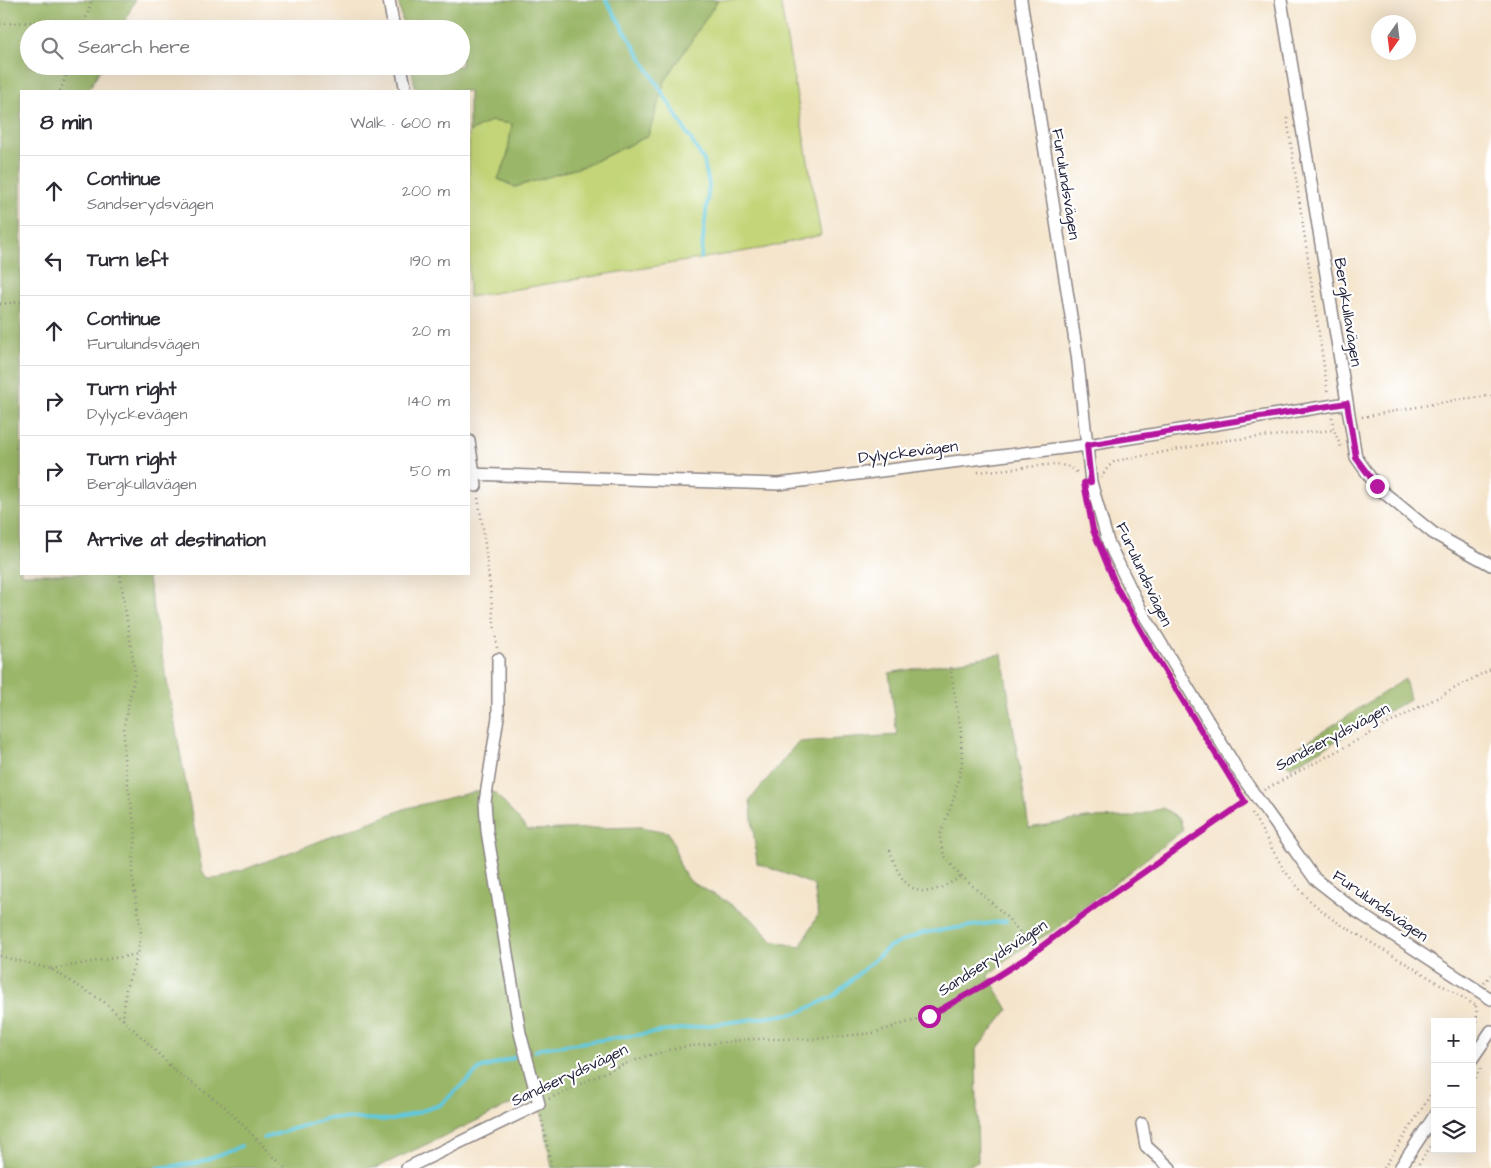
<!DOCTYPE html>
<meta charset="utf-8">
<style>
body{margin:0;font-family:"Architects Daughter",sans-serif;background:#f2f2f3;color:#2b2b33}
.controls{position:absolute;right:15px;bottom:15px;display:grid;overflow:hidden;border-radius:0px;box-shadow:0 5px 20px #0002}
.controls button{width:45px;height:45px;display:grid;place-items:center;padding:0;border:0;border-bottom:1px solid #e1e1e2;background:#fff;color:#2b2b33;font:25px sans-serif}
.compass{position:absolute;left:1371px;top:15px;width:45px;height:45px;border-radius:50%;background:#fff;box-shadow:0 5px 20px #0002;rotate:194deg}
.stop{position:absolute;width:15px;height:15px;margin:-11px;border:4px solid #b5179e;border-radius:50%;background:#fff}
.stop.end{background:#b5179e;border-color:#fff;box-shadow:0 1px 5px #0008}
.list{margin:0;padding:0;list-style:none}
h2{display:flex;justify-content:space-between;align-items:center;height:65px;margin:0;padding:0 20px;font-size:21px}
h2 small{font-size:16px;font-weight:400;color:#7c7c81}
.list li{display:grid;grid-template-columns:32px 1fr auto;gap:15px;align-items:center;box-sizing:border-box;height:70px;padding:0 20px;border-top:1px solid #e1e1e2}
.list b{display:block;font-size:19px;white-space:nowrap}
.list p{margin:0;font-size:16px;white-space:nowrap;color:#7c7c81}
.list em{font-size:16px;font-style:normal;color:#7c7c81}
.icon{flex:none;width:28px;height:28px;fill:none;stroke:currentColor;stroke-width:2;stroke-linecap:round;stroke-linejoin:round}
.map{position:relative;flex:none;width:1491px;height:1168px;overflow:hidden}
.search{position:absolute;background:#fff;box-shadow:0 5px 20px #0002;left:20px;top:20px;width:450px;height:55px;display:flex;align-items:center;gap:12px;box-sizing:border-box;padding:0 18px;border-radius:28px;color:#7c7c81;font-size:19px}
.panel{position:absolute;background:#fff;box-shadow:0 5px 20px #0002;left:20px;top:90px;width:450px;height:485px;border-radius:0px}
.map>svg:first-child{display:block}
</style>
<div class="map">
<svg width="1491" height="1168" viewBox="0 0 1491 1168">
<rect width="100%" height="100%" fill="#fff"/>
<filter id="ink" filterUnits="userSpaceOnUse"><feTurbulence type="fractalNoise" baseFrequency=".02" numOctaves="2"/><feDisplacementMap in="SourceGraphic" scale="10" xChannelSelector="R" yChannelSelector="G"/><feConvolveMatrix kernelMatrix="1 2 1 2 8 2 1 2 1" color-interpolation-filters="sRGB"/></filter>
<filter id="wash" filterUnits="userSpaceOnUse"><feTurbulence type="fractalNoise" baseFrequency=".0096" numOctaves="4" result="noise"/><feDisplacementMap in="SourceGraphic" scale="20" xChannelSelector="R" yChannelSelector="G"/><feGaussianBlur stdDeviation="1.12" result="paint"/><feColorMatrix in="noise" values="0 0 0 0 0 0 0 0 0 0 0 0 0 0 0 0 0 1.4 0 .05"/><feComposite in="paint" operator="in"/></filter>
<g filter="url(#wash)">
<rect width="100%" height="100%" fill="#f4e4cb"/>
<path fill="#c3d578" stroke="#727c5a" d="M 718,0 L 780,0 L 821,235 L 765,248 L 469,297 L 469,132 L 491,121 L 512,124 L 507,158 L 498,179 L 515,187 L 587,165 L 648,136 L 665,81 Z"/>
<g fill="#9ab668" stroke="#5e6c52">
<path d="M 0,0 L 135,0 L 121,29 L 29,29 L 29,66 L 102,66 L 88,91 L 21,91 L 21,574 L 147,574 L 202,870 L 207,879 L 222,878 L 407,808 L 486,789 L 496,794 L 528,830 L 640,827 L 668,832 L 673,842 L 681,869 L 691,882 L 726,901 L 752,919 L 772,941 L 800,947 L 818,915 L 814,885 L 757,863 L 750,800 L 798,742 L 897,735 L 889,673 L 1002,654 L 1029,828 L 1087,818 L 1131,817 L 1163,808 L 1180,819 L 1183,830 L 1056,929 L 1017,952 L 988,975 L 1008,1010 L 976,1050 L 978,1162 L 961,1168 L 552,1168 L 542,1114 L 527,1097 L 376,1168 L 0,1168 Z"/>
<path d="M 398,0 L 718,0 L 665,81 L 648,136 L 587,165 L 515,187 L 498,179 L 507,158 L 512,124 L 491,121 L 469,132 L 469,91 L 416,91 L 411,66 L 461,66 L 461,29 L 404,29 Z"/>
<path d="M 1405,679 L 1410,699 L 1290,767 L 1280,759 Z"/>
</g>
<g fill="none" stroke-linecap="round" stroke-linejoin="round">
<g stroke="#60c8dc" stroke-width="4">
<path d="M 606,0 L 704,161 L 709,185 L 701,258"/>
<path d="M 535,1051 L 542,1048 L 798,1013 L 832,997 L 889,947 L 922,933 L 1006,921"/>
<path d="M 264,1138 L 328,1118 L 393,1120 L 440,1105 L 480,1069 L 516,1057"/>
<path d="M 157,1168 L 198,1163 L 241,1146"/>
</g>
</g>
</g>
<g filter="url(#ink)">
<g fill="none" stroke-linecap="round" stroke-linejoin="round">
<g stroke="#8b8383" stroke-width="14">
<g id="street">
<path d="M 389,0 L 394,29"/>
<path d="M 1021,0 L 1077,354 L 1091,482 L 1108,542 L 1141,610 L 1240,774 L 1315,879 L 1356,911 L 1491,999"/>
<path d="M 1281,0 L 1356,457 L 1377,487 L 1433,533 L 1491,565"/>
<path d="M 401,66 L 406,91"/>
<path d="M 469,441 L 476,486"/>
<path d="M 469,474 L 778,484 L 1087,445 L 1347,403"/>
<path d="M 1472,1059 L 1491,1031"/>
<path d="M 1142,1124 L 1146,1146 L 1170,1168"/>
<path d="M 407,1168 L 539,1104 L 520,1033 L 487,831 L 485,802 L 498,717 L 498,659"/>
<path d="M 1400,1168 L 1435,1115"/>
</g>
</g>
<g stroke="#8b8383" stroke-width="2.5" stroke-dasharray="1 4" stroke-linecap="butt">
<path d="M 0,24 L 57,20 L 83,27"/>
<path d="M 83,27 L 92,0"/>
<path d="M 60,91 L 70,66"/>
<path d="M 1287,118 L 1328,394"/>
<path d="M 0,304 L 21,302"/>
<path d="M 1332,417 L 1334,430 L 1342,450"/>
<path d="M 1362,417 L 1461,399 L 1491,396"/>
<path d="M 978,472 L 1057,464 L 1070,467 L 1078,473"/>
<path d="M 1101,478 L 1108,467 L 1115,461 L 1228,440 L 1334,430"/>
<path d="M 478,498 L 483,528 L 497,648"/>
<path d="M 950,667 L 961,732 L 962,764 L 954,798 L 941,832 L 940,839 L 944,855 L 959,874 L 1002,912 L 1036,950"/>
<path d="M 1264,790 L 1491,669"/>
<path d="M 1252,813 L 1284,870 L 1307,898 L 1332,919 L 1475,1005"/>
<path d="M 890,850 C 895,868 906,895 930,891 C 941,889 952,882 962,876"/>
<path d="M 0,956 L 51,969 L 104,1002 L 149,1044 L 175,1071 L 223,1105 L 285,1168"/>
<path d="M 51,969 L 138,954 L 141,930 L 132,874 L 136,836 L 124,758 L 124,726 L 135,673 L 120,574"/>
<path d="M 1484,983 L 1491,975"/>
<path d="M 123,1020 L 126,988 L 138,954"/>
<path d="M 1472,1031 C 1478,1023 1477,1015 1476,1006"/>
<path d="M 1472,1082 L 1482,1067"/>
<path d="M 549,1099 L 612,1069 L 647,1056 L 683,1047 L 751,1039 L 815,1039 L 873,1033 L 929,1016 L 982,986 L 1029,955 L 1098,904 L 1247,801"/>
<path d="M 541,1116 L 552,1168"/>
<path d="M 1384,1168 L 1435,1088"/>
<path d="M 1416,1168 L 1435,1140"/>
</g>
<use href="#street" stroke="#fff" stroke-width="11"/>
</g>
</g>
<g fill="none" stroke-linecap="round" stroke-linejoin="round" filter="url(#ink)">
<path stroke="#b5179e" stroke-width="6" d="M 929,1016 L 982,986 L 1029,956 L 1098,904 L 1245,802 L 1153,652 L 1117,588 L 1093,530 L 1084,483 L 1091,482 L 1087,445 L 1347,403 L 1356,458 L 1377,486"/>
</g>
<g text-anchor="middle" stroke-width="4.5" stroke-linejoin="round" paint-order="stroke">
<g font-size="16" fill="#22223b" stroke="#fff">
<text transform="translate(1067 184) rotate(81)" y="6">Furulundsvägen</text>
<text transform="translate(1349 312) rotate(81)" y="6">Bergkullavägen</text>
<text transform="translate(908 451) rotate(-7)" y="6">Dylyckevägen</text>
<text transform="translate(1145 574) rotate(65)" y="6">Furulundsvägen</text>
<text transform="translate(1332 736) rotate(-28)" y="6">Sandserydsvägen</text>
<text transform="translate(1381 905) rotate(35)" y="6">Furulundsvägen</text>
<text transform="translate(992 957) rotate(-33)" y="6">Sandserydsvägen</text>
<text transform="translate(569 1074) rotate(-25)" y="6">Sandserydsvägen</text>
</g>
</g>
</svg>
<div class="controls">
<button>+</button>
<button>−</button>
<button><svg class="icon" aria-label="layers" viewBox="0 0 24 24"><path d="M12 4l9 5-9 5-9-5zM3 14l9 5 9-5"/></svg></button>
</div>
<svg class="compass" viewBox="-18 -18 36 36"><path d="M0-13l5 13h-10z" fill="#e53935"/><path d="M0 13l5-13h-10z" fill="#7c7c81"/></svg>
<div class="stop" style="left:929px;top:1016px"></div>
<div class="stop end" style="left:1377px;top:486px"></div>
<div class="search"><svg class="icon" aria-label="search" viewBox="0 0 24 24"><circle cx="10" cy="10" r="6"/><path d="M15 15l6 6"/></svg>Search here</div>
<section class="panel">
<h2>8 min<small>Walk · 600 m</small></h2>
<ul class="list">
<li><svg class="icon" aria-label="ahead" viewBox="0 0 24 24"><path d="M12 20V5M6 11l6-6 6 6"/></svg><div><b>Continue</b><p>Sandserydsvägen</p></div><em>200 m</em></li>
<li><svg class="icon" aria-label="left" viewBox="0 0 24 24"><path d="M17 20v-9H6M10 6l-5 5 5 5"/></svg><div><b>Turn left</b></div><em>190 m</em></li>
<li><svg class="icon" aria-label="ahead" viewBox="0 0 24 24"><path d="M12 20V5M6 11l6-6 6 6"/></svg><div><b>Continue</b><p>Furulundsvägen</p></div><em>20 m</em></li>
<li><svg class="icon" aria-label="right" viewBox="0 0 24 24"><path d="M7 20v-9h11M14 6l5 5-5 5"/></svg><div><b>Turn right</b><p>Dylyckevägen</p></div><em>140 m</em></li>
<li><svg class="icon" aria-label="right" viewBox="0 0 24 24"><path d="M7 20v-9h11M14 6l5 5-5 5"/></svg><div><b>Turn right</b><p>Bergkullavägen</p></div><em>50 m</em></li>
<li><svg class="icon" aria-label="arrive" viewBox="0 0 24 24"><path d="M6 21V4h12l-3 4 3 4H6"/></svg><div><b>Arrive at destination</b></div></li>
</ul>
</section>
</div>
